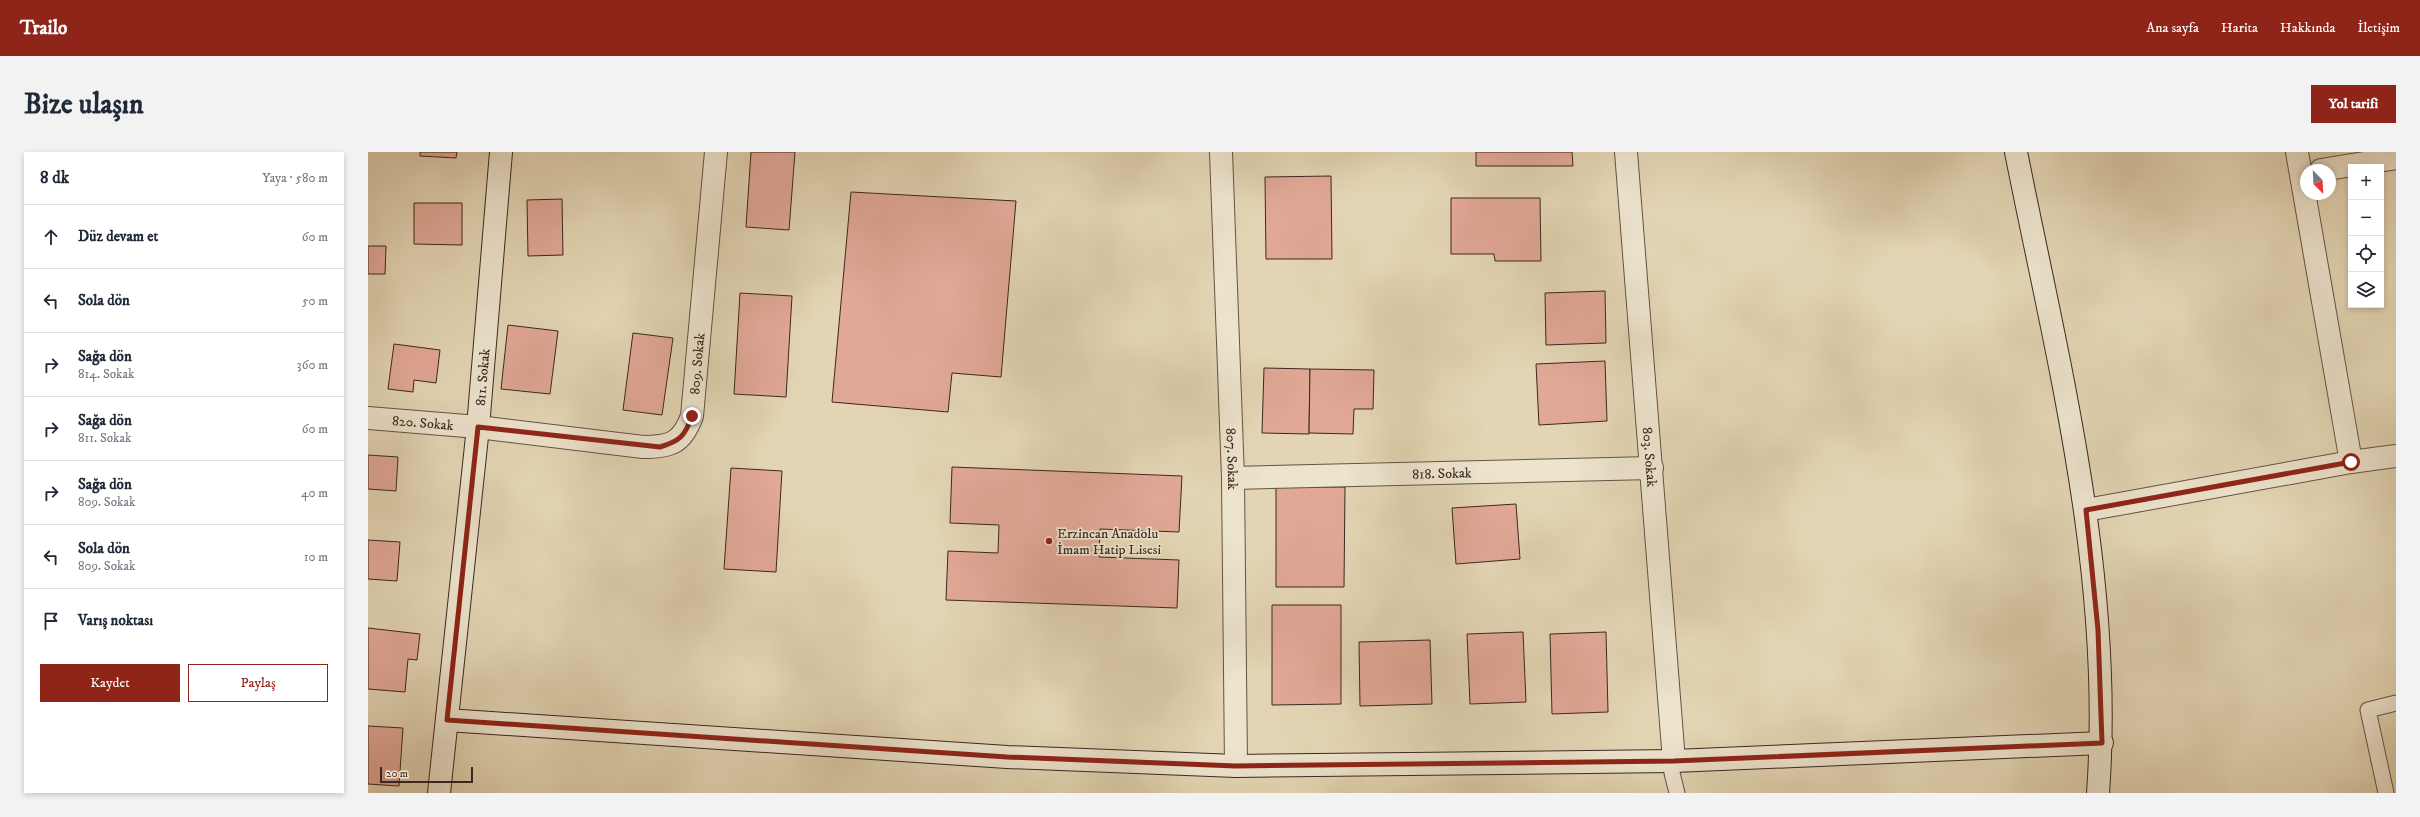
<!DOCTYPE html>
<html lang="tr">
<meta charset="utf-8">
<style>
body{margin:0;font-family:"IM FELL DW Pica",serif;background:#f2f2f3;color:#1f2937}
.controls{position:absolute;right:12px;top:12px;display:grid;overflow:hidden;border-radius:0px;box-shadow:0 2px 6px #0003}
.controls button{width:36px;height:36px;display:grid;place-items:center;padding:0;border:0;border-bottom:1px solid #e0e1e3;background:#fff;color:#1f2937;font:20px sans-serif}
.compass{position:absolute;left:1932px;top:12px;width:36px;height:36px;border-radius:50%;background:#fff;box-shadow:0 2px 6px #0003;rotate:156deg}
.scale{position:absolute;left:12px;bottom:10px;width:93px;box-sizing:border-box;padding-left:4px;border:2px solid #3a2820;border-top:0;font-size:11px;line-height:14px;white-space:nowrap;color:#3a2820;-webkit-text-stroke:3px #ede4ce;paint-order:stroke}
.stop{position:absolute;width:12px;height:12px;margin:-9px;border:3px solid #8f2418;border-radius:50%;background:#fff}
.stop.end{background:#8f2418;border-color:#fff;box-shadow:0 1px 4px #0008}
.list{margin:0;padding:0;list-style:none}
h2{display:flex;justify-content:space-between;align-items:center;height:52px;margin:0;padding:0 16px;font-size:17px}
h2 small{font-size:13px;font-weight:400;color:#747a83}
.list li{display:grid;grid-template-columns:26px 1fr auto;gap:12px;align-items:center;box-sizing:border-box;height:64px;padding:0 16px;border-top:1px solid #e0e1e3}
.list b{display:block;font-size:15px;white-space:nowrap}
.list p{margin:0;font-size:13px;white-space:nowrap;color:#747a83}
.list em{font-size:13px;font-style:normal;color:#747a83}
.actions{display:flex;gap:8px;padding:12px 16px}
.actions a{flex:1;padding:9px 0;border:1px solid #8f2418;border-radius:0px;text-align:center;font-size:14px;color:#8f2418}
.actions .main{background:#8f2418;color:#fff}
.icon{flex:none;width:22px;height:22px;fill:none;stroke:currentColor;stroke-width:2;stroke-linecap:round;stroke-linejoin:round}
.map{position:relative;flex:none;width:2028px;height:641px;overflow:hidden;border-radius:0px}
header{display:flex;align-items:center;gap:24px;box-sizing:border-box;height:56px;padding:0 20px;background:#8f2418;color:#fff}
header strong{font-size:19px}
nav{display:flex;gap:22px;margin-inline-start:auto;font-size:14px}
.intro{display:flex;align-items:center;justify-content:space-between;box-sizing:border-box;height:96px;padding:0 24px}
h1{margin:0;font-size:28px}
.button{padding:10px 18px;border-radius:0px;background:#8f2418;color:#fff;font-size:14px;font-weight:700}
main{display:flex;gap:24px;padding:0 24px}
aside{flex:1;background:#fff;border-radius:0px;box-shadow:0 2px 6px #0003}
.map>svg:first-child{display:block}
</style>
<header>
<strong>Trailo</strong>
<nav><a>Ana sayfa</a><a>Harita</a><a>Hakkında</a><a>İletişim</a></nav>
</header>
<div class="intro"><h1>Bize ulaşın</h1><a class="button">Yol tarifi</a></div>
<main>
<aside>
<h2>8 dk<small>Yaya · 580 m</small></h2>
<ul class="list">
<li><svg class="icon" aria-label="ahead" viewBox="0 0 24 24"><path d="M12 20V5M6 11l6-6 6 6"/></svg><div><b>Düz devam et</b></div><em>60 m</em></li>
<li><svg class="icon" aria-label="left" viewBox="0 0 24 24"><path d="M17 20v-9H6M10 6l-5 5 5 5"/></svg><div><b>Sola dön</b></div><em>50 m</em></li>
<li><svg class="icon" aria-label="right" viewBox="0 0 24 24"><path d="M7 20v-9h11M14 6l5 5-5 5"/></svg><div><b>Sağa dön</b><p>814. Sokak</p></div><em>360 m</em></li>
<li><svg class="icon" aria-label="right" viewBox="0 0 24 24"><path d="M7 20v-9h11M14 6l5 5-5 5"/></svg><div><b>Sağa dön</b><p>811. Sokak</p></div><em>60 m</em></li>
<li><svg class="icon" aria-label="right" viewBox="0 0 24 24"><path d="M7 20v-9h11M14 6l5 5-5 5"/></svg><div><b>Sağa dön</b><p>809. Sokak</p></div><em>40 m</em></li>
<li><svg class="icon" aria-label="left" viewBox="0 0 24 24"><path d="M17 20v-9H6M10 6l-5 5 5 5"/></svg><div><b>Sola dön</b><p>809. Sokak</p></div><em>10 m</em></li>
<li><svg class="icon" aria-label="arrive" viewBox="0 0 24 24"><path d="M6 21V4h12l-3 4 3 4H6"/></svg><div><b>Varış noktası</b></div></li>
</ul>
<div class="actions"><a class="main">Kaydet</a><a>Paylaş</a></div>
</aside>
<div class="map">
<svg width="2028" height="641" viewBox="0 0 2028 641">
<rect width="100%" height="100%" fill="#e3d5b4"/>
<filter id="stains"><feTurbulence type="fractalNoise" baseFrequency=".005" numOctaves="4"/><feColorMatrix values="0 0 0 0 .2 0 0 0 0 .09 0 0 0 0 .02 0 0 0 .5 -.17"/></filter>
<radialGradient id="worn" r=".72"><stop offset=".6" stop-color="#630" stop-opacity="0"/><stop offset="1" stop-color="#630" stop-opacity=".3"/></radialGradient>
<g fill="#e2a897" stroke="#3a2820">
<path d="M 52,0 L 89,0 L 88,6 L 52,4 Z"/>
<path d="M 383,0 L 427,0 L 421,78 L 378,75 Z"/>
<path d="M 1108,0 L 1204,0 L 1205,14 L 1108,14 Z"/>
<path d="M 963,24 L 964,107 L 898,107 L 897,25 Z"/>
<path d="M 483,40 L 648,49 L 633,225 L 584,221 L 580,260 L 464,250 Z"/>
<path d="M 1083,46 L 1172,46 L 1173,109 L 1127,109 L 1126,102 L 1083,102 Z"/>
<path d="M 194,47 L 195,103 L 160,104 L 159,48 Z"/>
<path d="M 46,51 L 94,51 L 94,93 L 46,92 Z"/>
<path d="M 0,94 L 18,94 L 17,122 L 0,122 Z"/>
<path d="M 1237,139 L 1238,191 L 1178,193 L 1177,141 Z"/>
<path d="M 372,141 L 424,144 L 418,245 L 366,242 Z"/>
<path d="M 140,173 L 190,179 L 182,242 L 133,237 Z"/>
<path d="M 265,181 L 305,186 L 294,263 L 255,258 Z"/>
<path d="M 26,192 L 72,198 L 68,231 L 46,228 L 45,240 L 20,237 Z"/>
<path d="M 1237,209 L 1239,269 L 1171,273 L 1168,212 Z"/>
<path d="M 896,216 L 942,217 L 941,282 L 894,281 Z"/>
<path d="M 942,217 L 1006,218 L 1005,257 L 986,257 L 985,282 L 941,281 Z"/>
<path d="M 0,303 L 30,305 L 28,339 L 0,337 Z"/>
<path d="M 584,315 L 814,324 L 811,380 L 732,377 L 731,405 L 811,408 L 809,456 L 578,448 L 580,399 L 630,401 L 631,373 L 582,371 Z"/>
<path d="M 363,316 L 414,319 L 408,420 L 356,417 Z"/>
<path d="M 908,335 L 977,335 L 976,435 L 908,435 Z"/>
<path d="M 1148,352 L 1152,407 L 1088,412 L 1084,356 Z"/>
<path d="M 0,388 L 32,390 L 29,429 L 0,427 Z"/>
<path d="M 904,453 L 973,453 L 973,552 L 904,553 Z"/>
<path d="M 0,476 L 52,482 L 49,508 L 40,507 L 37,540 L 0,537 Z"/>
<path d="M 1155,480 L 1158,550 L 1102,552 L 1099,482 Z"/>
<path d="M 1238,480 L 1240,560 L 1184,562 L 1182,482 Z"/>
<path d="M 1062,488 L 1064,552 L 992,554 L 991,490 Z"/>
<path d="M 0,574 L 35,576 L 31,634 L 0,632 Z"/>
</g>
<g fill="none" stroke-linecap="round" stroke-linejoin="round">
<g stroke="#645345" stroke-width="17">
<g id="lane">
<path d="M 1306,609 L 1304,621 L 1309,641"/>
<path d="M 2018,641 L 2000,558 L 2028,551"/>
</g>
</g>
<g stroke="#645345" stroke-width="24">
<g id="street">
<path id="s1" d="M 853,0 L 865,326 L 868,614"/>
<path id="s2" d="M 1258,0 L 1306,609"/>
<path d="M 1929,0 L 1983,310"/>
<path d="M 1953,18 L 2028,6"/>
<path id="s3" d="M 0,266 L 110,275 L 275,295 C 303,295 314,291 324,264 L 348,0"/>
<path id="s4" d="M 865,326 L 1284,316"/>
<path d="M 1718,358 L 1983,310 L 2028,304"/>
</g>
</g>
<g stroke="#3a2820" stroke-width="24">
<g id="secondary">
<path d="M 1648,0 C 1690,211 1746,424 1730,641"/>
<path d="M 79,568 L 639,605 L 868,614 L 1306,609 L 1734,591"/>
<path id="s5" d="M 71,641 L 110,275 L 133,0"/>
</g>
</g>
<use href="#lane" stroke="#ede4ce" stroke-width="15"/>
<use href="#street" stroke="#ede4ce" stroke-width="22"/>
<use href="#secondary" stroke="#ede4ce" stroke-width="22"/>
</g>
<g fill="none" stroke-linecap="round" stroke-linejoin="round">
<path stroke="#8f2418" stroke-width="5" d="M 324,264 C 317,284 312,289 292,295 L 110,275 L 79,568 L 639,605 L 868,614 L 1306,609 L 1734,591 L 1730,478 L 1718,358 L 1983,310"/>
</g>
<circle fill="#8f2418" stroke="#ede4ce" stroke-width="1.5" cx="681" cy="389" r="4"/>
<g text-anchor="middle" stroke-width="3.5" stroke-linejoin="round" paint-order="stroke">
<g font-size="14" fill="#3a2820" stroke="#ede4ce">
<text dy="5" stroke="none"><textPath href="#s3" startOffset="393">809. Sokak</textPath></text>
<text dy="5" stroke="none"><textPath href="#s5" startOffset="418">811. Sokak</textPath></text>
<text dy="5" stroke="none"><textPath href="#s3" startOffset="55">820. Sokak</textPath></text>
<text dy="5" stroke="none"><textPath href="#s2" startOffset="306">803. Sokak</textPath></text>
<text dy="5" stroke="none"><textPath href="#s1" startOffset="307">807. Sokak</textPath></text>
<text dy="5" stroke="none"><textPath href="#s4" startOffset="209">818. Sokak</textPath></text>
</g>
<g font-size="14" fill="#3a2820" stroke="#ede4ce" text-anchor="start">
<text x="689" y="386">Erzincan Anadolu<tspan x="689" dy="16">İmam Hatip Lisesi</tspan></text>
</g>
</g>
<rect width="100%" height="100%" filter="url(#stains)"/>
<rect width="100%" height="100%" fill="url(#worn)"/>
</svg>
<div class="controls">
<button>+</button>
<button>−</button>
<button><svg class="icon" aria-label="locate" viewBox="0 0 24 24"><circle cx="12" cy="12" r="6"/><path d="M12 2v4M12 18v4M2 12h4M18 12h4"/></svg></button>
<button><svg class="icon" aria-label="layers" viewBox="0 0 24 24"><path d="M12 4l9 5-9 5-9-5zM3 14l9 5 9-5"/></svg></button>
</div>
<svg class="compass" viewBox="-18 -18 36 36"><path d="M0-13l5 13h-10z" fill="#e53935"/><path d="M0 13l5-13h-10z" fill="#747a83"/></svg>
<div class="scale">20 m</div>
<div class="stop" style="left:1983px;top:310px"></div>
<div class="stop end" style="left:324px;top:264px"></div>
</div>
</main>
